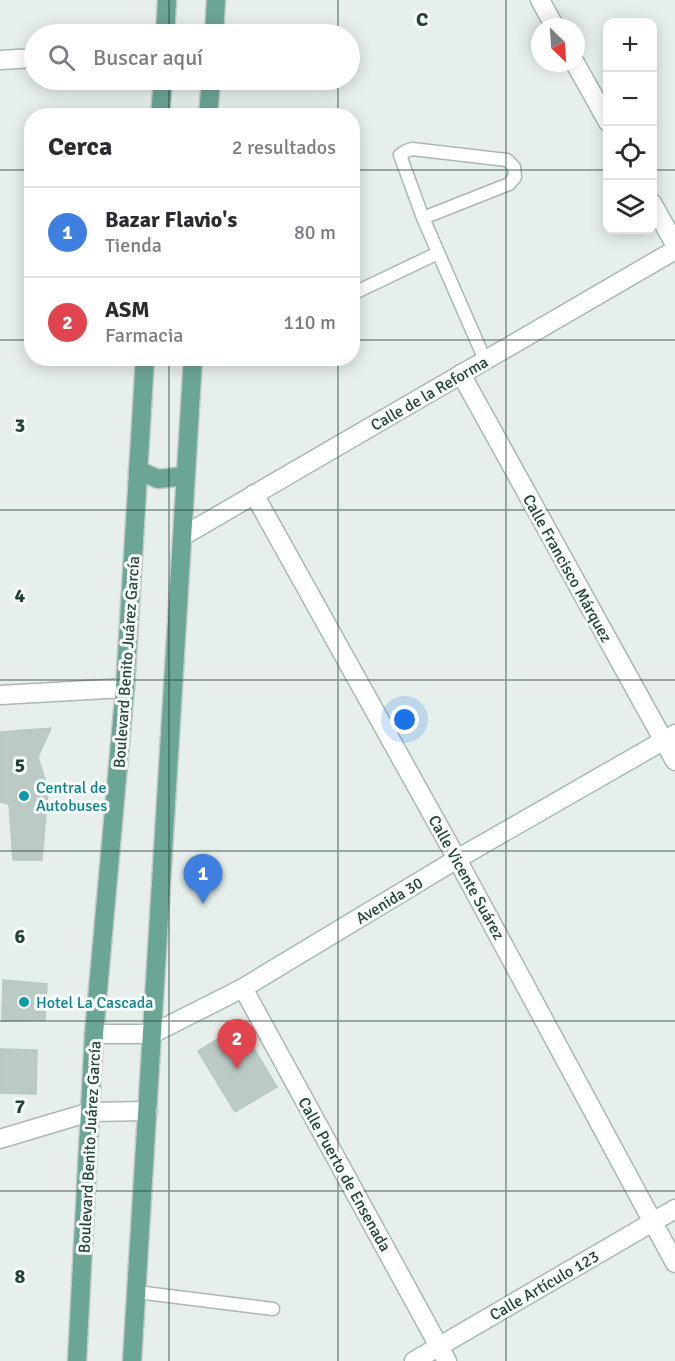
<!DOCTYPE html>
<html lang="es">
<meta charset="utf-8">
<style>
body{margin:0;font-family:Signika,sans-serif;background:#f2f2f3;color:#2b2b33}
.controls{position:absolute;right:18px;top:18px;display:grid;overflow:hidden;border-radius:12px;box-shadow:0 3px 15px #0003}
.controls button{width:54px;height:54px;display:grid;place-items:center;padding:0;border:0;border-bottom:2px solid #e1e1e2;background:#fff;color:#2b2b33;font:30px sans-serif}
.compass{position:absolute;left:531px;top:18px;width:54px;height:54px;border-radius:50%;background:#fff;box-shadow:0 3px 15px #0003;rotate:155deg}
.you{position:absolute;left:405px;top:720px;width:21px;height:21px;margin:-15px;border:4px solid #fff;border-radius:50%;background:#1a73e8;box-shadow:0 0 0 9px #1a73e833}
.badge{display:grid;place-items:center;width:39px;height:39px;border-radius:50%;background:#855347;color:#fff;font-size:20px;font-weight:700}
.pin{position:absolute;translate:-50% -50px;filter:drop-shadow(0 2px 3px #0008)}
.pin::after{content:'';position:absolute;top:32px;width:21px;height:18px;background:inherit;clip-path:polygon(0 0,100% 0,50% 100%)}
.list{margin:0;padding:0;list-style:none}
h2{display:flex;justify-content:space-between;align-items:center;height:78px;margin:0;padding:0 24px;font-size:26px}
h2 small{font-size:20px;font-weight:400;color:#7c7c81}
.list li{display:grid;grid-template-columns:39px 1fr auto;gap:18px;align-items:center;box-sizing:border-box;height:90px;padding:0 24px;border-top:2px solid #e1e1e2}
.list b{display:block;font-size:22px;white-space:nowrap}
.list p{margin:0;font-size:20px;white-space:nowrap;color:#7c7c81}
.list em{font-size:20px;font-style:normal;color:#7c7c81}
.icon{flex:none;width:33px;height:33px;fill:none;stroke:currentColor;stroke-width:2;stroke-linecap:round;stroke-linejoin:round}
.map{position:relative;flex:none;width:675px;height:1361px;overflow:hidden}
.search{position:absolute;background:#fff;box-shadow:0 3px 15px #0003;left:24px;top:24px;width:336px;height:66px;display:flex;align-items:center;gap:15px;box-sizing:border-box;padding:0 21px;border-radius:33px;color:#7c7c81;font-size:22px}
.panel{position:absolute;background:#fff;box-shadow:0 3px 15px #0003;left:24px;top:108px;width:336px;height:258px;border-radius:24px}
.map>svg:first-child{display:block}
</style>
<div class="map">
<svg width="675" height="1361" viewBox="0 0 675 1361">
<rect width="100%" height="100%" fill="#e6efeb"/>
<g fill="#bbcac4" stroke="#b8c9c2" stroke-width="1.5">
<path d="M 51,728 L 38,757 L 48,789 L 42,860 L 13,860 L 9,804 L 0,802 L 0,732 Z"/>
<path d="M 3,980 L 47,984 L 45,1020 L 2,1021 Z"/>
<path d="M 240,1025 L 277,1087 L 235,1112 L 198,1051 Z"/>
<path d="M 0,1049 L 37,1050 L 36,1094 L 0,1093 Z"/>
</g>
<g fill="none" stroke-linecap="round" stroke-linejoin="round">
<g stroke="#a8b8b2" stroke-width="15">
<g id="lane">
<path d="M 423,218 L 509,184 L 515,177 L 514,167 L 507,160 L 412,149 L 406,151 L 400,155 L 423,218 L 485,360"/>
<path d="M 352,294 L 438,253"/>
<path d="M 137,1292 L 273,1309"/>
</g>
</g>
<g stroke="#a8b8b2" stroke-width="21">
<g id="street">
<path d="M 540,0 L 555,27"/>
<path d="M 575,63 L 608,122"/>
<path d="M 652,203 L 675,244"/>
<path d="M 461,374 L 675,761"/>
<path d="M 254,494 L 457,859 L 675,1263"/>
<path d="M 183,536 L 675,250"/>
<path d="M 0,695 L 125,688"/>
<path d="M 243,988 L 447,1361"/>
<path d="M 0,1139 L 90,1112 L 148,1111"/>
<path d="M 414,1361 L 675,1209"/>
</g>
</g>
<g stroke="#a4bbb3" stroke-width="21">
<g id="secondary">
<path d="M 0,60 L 34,58"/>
<path d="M 94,1034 L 152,1034 L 243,988 L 457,859 L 675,734"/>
</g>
</g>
<g stroke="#c2cac8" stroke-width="21">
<g id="primary">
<path d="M 165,34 L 167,0"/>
<path d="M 214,34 L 216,0"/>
<path d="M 160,116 L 163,80"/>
<path d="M 208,116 L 211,80"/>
<path d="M 138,470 L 158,479 L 185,476"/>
<path d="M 77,1361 L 94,1034 L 125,688 L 145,358"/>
<path d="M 132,1361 L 193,358"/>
</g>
</g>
<use href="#lane" stroke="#fff" stroke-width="12"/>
<use href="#street" stroke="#fff" stroke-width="18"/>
<use href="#secondary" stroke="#fff" stroke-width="18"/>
<use href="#primary" stroke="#6aa596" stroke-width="18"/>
</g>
<path fill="none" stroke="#24423a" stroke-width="1.5" stroke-opacity="0.55" d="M 169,0 L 169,34M 338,0 L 338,34M 506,0 L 506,1361M 169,80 L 169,116M 338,80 L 338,116M 0,170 L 32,170M 352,170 L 608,170M 652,170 L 675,170M 0,340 L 32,340M 352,340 L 675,340M 169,358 L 169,1361M 338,358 L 338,1361M 0,510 L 675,510M 0,680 L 675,680M 0,851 L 675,851M 0,1021 L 675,1021M 0,1191 L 675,1191"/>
<g fill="#0f9aa8" stroke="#f7fbf9" stroke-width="2">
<circle cx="24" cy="796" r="6"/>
<circle cx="24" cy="1002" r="6"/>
</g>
<g text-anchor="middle" stroke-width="6" stroke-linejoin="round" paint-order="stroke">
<g font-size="16" fill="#24423a" stroke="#f7fbf9">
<text transform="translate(429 393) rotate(-30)" y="6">Calle de la Reforma</text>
<text transform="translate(568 568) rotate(61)" y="6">Calle Francisco Márquez</text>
<text transform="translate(126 662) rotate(-86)" y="6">Boulevard Benito Juárez García</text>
<text transform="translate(467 877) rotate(61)" y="6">Calle Vicente Suárez</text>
<text transform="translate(389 900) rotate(-31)" y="6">Avenida 30</text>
<text transform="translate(89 1147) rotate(-87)" y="6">Boulevard Benito Juárez García</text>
<text transform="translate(345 1174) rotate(61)" y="6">Calle Puerto de Ensenada</text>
<text transform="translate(544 1285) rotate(-30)" y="6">Calle Artículo 123</text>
</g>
<g font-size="16" fill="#0d838f" stroke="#f7fbf9" text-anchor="start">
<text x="36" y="793">Central de<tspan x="36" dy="18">Autobuses</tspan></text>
<text x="36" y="1008">Hotel La Cascada</text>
</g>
</g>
<g font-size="20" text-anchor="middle" font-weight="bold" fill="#24423a" stroke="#f7fbf9" stroke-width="6" stroke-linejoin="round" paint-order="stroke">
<text x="422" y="26">C</text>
<text x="20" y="432">3</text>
<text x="20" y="602">4</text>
<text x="20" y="772">5</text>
<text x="20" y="943">6</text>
<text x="20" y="1113">7</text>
<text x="20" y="1283">8</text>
</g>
</svg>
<div class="controls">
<button>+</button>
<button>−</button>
<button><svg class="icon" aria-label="locate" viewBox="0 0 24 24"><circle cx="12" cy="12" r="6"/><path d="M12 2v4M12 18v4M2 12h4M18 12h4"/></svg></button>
<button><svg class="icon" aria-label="layers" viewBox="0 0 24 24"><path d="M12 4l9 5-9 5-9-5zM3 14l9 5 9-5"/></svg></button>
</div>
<svg class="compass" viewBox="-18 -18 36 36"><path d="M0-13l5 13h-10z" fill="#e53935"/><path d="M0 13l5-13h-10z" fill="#7c7c81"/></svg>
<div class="you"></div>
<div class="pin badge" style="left:203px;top:904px;background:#3f7fe0">1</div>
<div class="pin badge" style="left:237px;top:1069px;background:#e0444e">2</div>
<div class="search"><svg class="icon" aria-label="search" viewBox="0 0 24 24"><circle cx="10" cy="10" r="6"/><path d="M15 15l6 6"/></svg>Buscar aquí</div>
<section class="panel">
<h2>Cerca<small>2 resultados</small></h2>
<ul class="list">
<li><span class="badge" style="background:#3f7fe0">1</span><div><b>Bazar Flavio's</b><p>Tienda</p></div><em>80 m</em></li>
<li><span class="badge" style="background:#e0444e">2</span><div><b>ASM</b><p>Farmacia</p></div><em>110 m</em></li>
</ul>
</section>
</div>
